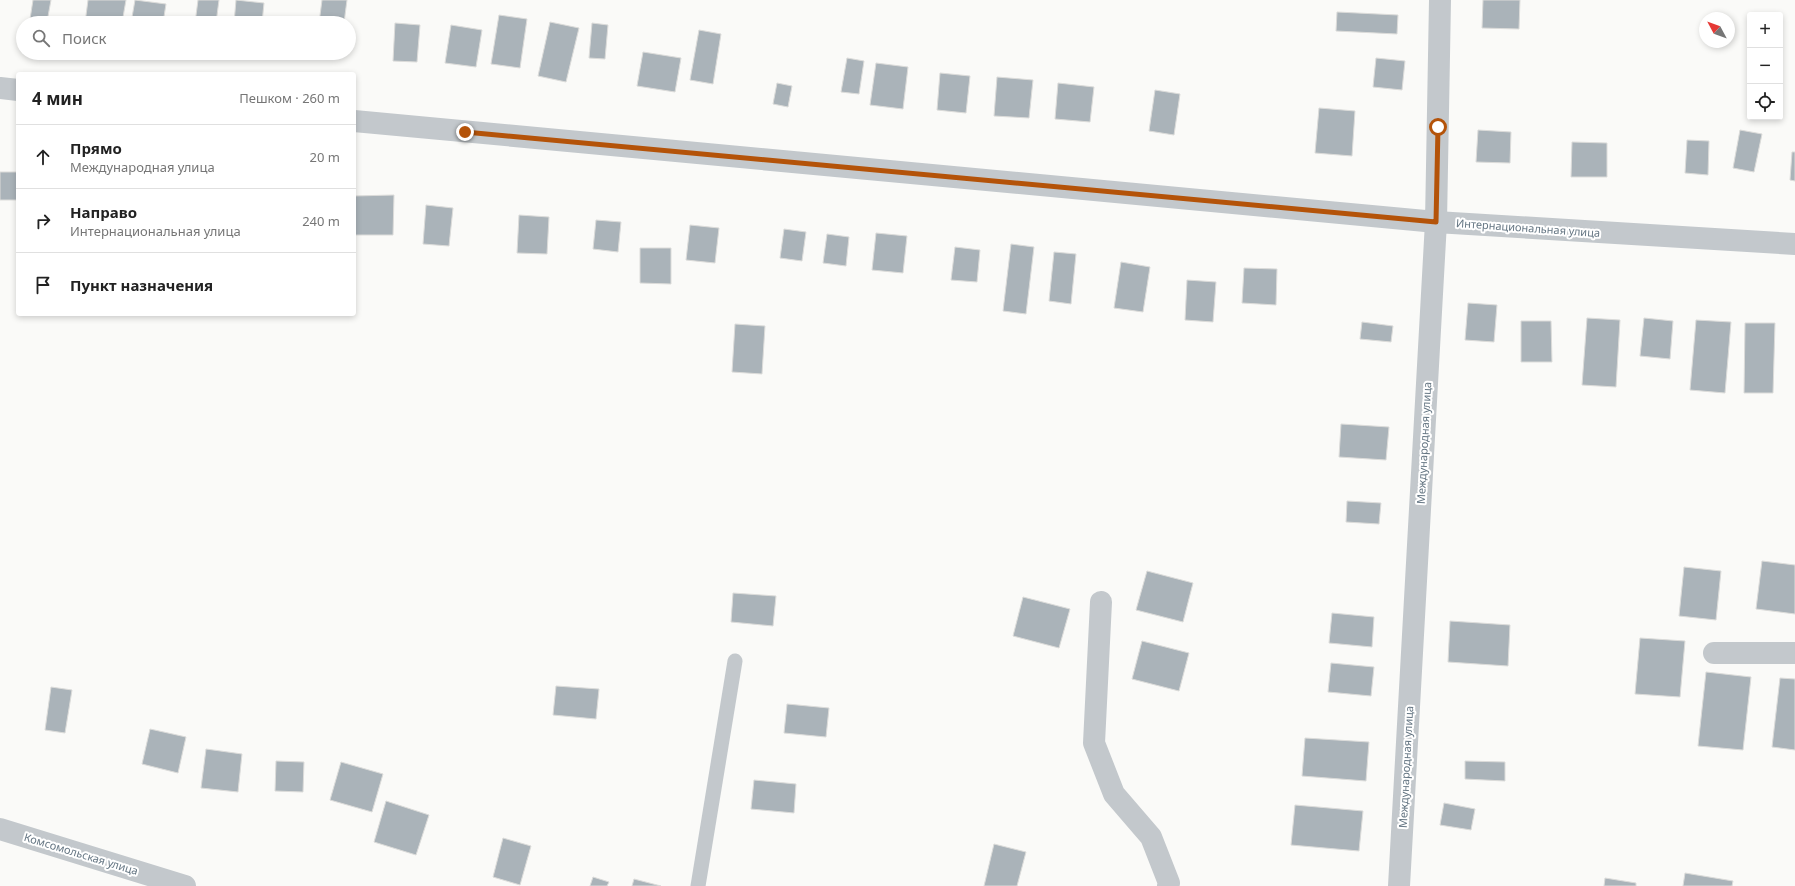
<!DOCTYPE html>
<html lang="ru">
<meta charset="utf-8">
<style>
body{margin:0;font-family:"Noto Sans",sans-serif;background:#f2f2f2;color:#222}
.controls{position:absolute;right:12px;top:12px;display:grid;overflow:hidden;border-radius:4px;box-shadow:0 2px 6px #0003}
.controls button{width:36px;height:36px;display:grid;place-items:center;padding:0;border:0;border-bottom:1px solid #e0e0e0;background:#fff;color:#222;font:20px sans-serif}
.compass{position:absolute;left:1699px;top:12px;width:36px;height:36px;border-radius:50%;background:#fff;box-shadow:0 2px 6px #0003;rotate:311deg}
.stop{position:absolute;width:12px;height:12px;margin:-9px;border:3px solid #b45309;border-radius:50%;background:#fff}
.stop.end{background:#b45309;border-color:#fff;box-shadow:0 1px 4px #0008}
.list{margin:0;padding:0;list-style:none}
h2{display:flex;justify-content:space-between;align-items:center;height:52px;margin:0;padding:0 16px;font-size:17px}
h2 small{font-size:13px;font-weight:400;color:#767676}
.list li{display:grid;grid-template-columns:26px 1fr auto;gap:12px;align-items:center;box-sizing:border-box;height:64px;padding:0 16px;border-top:1px solid #e0e0e0}
.list b{display:block;font-size:15px;white-space:nowrap}
.list p{margin:0;font-size:13px;white-space:nowrap;color:#767676}
.list em{font-size:13px;font-style:normal;color:#767676}
.icon{flex:none;width:22px;height:22px;fill:none;stroke:currentColor;stroke-width:2;stroke-linecap:round;stroke-linejoin:round}
.map{position:relative;flex:none;width:1795px;height:886px;overflow:hidden}
.search{position:absolute;background:#fff;box-shadow:0 2px 6px #0003;left:16px;top:16px;width:340px;height:44px;display:flex;align-items:center;gap:10px;box-sizing:border-box;padding:0 14px;border-radius:22px;color:#767676;font-size:15px}
.panel{position:absolute;background:#fff;box-shadow:0 2px 6px #0003;left:16px;top:72px;width:340px;height:244px;border-radius:4px}
.map>svg:first-child{display:block}
</style>
<div class="map">
<svg width="1795" height="886" viewBox="0 0 1795 886">
<rect width="100%" height="100%" fill="#fafaf8"/>
<g fill="#aab3b9" stroke="#dcdcda">
<path d="M 33,0 L 51,0 L 47,22 L 30,19 Z"/>
<path d="M 88,0 L 126,0 L 122,23 L 85,23 Z"/>
<path d="M 135,0 L 166,4 L 163,23 L 131,23 Z"/>
<path d="M 198,0 L 219,0 L 216,23 L 195,23 Z"/>
<path d="M 236,0 L 264,3 L 262,23 L 234,23 Z"/>
<path d="M 322,0 L 347,0 L 344,23 L 319,23 Z"/>
<path d="M 1483,0 L 1520,0 L 1519,29 L 1482,28 Z"/>
<path d="M 1337,12 L 1398,15 L 1397,34 L 1336,31 Z"/>
<path d="M 499,15 L 527,19 L 520,68 L 491,64 Z"/>
<path d="M 550,22 L 579,28 L 566,82 L 538,76 Z"/>
<path d="M 395,23 L 420,25 L 417,62 L 393,61 Z"/>
<path d="M 592,23 L 608,25 L 605,59 L 589,58 Z"/>
<path d="M 451,25 L 482,30 L 476,67 L 445,63 Z"/>
<path d="M 699,30 L 721,34 L 713,84 L 690,80 Z"/>
<path d="M 643,52 L 681,58 L 675,92 L 637,86 Z"/>
<path d="M 315,53 L 340,53 L 339,57 Z"/>
<path d="M 847,58 L 864,61 L 859,94 L 841,92 Z"/>
<path d="M 1376,58 L 1405,61 L 1402,90 L 1373,87 Z"/>
<path d="M 876,63 L 908,67 L 903,109 L 870,105 Z"/>
<path d="M 940,73 L 970,76 L 966,113 L 937,110 Z"/>
<path d="M 997,77 L 1033,80 L 1029,118 L 994,116 Z"/>
<path d="M 777,83 L 792,86 L 788,107 L 773,104 Z"/>
<path d="M 1058,83 L 1094,87 L 1090,122 L 1055,119 Z"/>
<path d="M 1155,90 L 1180,94 L 1174,135 L 1149,131 Z"/>
<path d="M 1319,108 L 1355,111 L 1352,156 L 1315,153 Z"/>
<path d="M 1478,130 L 1511,132 L 1510,163 L 1476,162 Z"/>
<path d="M 1740,130 L 1762,134 L 1754,172 L 1733,168 Z"/>
<path d="M 1687,140 L 1709,141 L 1708,175 L 1685,173 Z"/>
<path d="M 1572,142 L 1607,143 L 1607,177 L 1571,177 Z"/>
<path d="M 1792,152 L 1795,152 L 1795,181 L 1790,180 Z"/>
<rect x="0" y="172" width="18" height="28"/>
<path d="M 394,195 L 393,235 L 354,235 L 354,196 Z"/>
<path d="M 426,205 L 453,208 L 449,246 L 423,244 Z"/>
<path d="M 519,215 L 549,217 L 547,254 L 517,253 Z"/>
<path d="M 596,220 L 621,222 L 618,252 L 593,249 Z"/>
<path d="M 690,225 L 719,228 L 715,263 L 686,260 Z"/>
<path d="M 784,229 L 806,232 L 802,261 L 780,258 Z"/>
<path d="M 876,233 L 907,236 L 903,273 L 872,270 Z"/>
<path d="M 827,234 L 849,237 L 846,266 L 823,263 Z"/>
<path d="M 1011,244 L 1034,247 L 1026,314 L 1003,311 Z"/>
<path d="M 955,247 L 980,250 L 977,282 L 951,280 Z"/>
<path d="M 640,248 L 671,248 L 671,284 L 640,283 Z"/>
<path d="M 1054,252 L 1076,254 L 1071,304 L 1049,301 Z"/>
<path d="M 1121,262 L 1150,267 L 1143,312 L 1114,308 Z"/>
<path d="M 1244,268 L 1277,269 L 1276,305 L 1242,303 Z"/>
<path d="M 1187,280 L 1216,282 L 1213,322 L 1185,320 Z"/>
<path d="M 1468,303 L 1497,305 L 1494,342 L 1465,340 Z"/>
<path d="M 1587,318 L 1620,320 L 1616,387 L 1582,385 Z"/>
<path d="M 1644,318 L 1673,321 L 1670,359 L 1640,356 Z"/>
<path d="M 1696,320 L 1731,322 L 1725,393 L 1690,390 Z"/>
<path d="M 1521,321 L 1551,321 L 1552,362 L 1521,362 Z"/>
<path d="M 1362,322 L 1393,326 L 1391,342 L 1360,339 Z"/>
<path d="M 1745,323 L 1775,323 L 1773,393 L 1744,393 Z"/>
<path d="M 735,324 L 765,326 L 762,374 L 732,372 Z"/>
<path d="M 1341,424 L 1389,427 L 1386,460 L 1339,457 Z"/>
<path d="M 1347,501 L 1381,503 L 1379,524 L 1346,522 Z"/>
<path d="M 1762,561 L 1795,565 L 1795,614 L 1756,609 Z"/>
<path d="M 1684,567 L 1721,571 L 1716,620 L 1679,616 Z"/>
<path d="M 1147,571 L 1193,583 L 1183,622 L 1136,610 Z"/>
<path d="M 733,593 L 776,596 L 773,626 L 731,622 Z"/>
<path d="M 1023,597 L 1070,609 L 1059,648 L 1013,636 Z"/>
<path d="M 1332,613 L 1374,617 L 1372,647 L 1329,643 Z"/>
<path d="M 1450,621 L 1510,625 L 1508,666 L 1448,662 Z"/>
<path d="M 1640,638 L 1685,641 L 1680,697 L 1635,694 Z"/>
<path d="M 1142,641 L 1189,653 L 1179,691 L 1132,679 Z"/>
<path d="M 1331,663 L 1374,667 L 1371,696 L 1328,692 Z"/>
<path d="M 1706,672 L 1751,677 L 1743,750 L 1698,746 Z"/>
<path d="M 1780,678 L 1795,679 L 1795,750 L 1772,747 Z"/>
<path d="M 556,686 L 599,689 L 596,719 L 553,715 Z"/>
<path d="M 51,687 L 72,690 L 65,733 L 45,730 Z"/>
<path d="M 787,704 L 829,708 L 826,737 L 784,733 Z"/>
<path d="M 150,729 L 186,737 L 178,773 L 142,764 Z"/>
<path d="M 1305,738 L 1369,742 L 1366,781 L 1302,776 Z"/>
<path d="M 206,749 L 242,754 L 238,792 L 201,788 Z"/>
<path d="M 276,761 L 304,762 L 303,792 L 275,791 Z"/>
<path d="M 1465,761 L 1505,762 L 1505,781 L 1465,779 Z"/>
<path d="M 341,762 L 383,774 L 372,812 L 330,800 Z"/>
<path d="M 754,780 L 796,784 L 794,813 L 751,809 Z"/>
<path d="M 386,801 L 429,815 L 416,855 L 374,842 Z"/>
<path d="M 1444,803 L 1475,809 L 1471,830 L 1440,825 Z"/>
<path d="M 1295,805 L 1363,811 L 1359,851 L 1291,845 Z"/>
<path d="M 503,838 L 531,846 L 520,885 L 493,877 Z"/>
<path d="M 994,844 L 1026,852 L 1017,886 L 984,886 Z"/>
<path d="M 1685,873 L 1733,881 L 1732,886 L 1683,886 Z"/>
<path d="M 593,877 L 609,882 L 607,886 L 590,886 Z"/>
<path d="M 1605,878 L 1636,883 L 1636,886 L 1604,886 Z"/>
<path d="M 634,879 L 661,886 L 632,886 Z"/>
</g>
<g fill="none" stroke-linecap="round" stroke-linejoin="round">
<path stroke="#c3c8cc" stroke-width="15" d="M 698,886 L 735,661"/>
<g stroke="#c3c8cc" stroke-width="22">
<path d="M 0,88 L 18,90"/>
<path d="M 354,121 L 1436,222 L 1440,0"/>
<path d="M 1101,602 L 1094,743 L 1114,794 L 1151,837 L 1169,883 L 1168,886"/>
<path d="M 1714,653 L 1795,653"/>
<path d="M 0,829 L 185,886"/>
</g>
<path stroke="#c3c8cc" stroke-width="22" d="M 1399,886 L 1436,222 L 1795,244"/>
</g>
<g fill="none" stroke-linecap="round" stroke-linejoin="round">
<path stroke="#b45309" stroke-width="5" d="M 465,132 L 1436,222 L 1438,127"/>
</g>
<g text-anchor="middle" stroke-width="4" stroke-linejoin="round" paint-order="stroke">
<g font-size="11" fill="#657683" stroke="#fff">
<text transform="translate(1528 228) rotate(4)" y="4">Интернациональная улица</text>
<text transform="translate(1424 443) rotate(-87)" y="4">Международная улица</text>
<text transform="translate(1406 767) rotate(-87)" y="4">Международная улица</text>
<text transform="translate(81 854) rotate(17)" y="4">Комсомольская улица</text>
</g>
</g>
</svg>
<div class="controls">
<button>+</button>
<button>−</button>
<button><svg class="icon" aria-label="locate" viewBox="0 0 24 24"><circle cx="12" cy="12" r="6"/><path d="M12 2v4M12 18v4M2 12h4M18 12h4"/></svg></button>
</div>
<svg class="compass" viewBox="-18 -18 36 36"><path d="M0-13l5 13h-10z" fill="#e53935"/><path d="M0 13l5-13h-10z" fill="#767676"/></svg>
<div class="stop" style="left:1438px;top:127px"></div>
<div class="stop end" style="left:465px;top:132px"></div>
<div class="search"><svg class="icon" aria-label="search" viewBox="0 0 24 24"><circle cx="10" cy="10" r="6"/><path d="M15 15l6 6"/></svg>Поиск</div>
<section class="panel">
<h2>4 мин<small>Пешком · 260 m</small></h2>
<ul class="list">
<li><svg class="icon" aria-label="ahead" viewBox="0 0 24 24"><path d="M12 20V5M6 11l6-6 6 6"/></svg><div><b>Прямо</b><p>Международная улица</p></div><em>20 m</em></li>
<li><svg class="icon" aria-label="right" viewBox="0 0 24 24"><path d="M7 20v-9h11M14 6l5 5-5 5"/></svg><div><b>Направо</b><p>Интернациональная улица</p></div><em>240 m</em></li>
<li><svg class="icon" aria-label="arrive" viewBox="0 0 24 24"><path d="M6 21V4h12l-3 4 3 4H6"/></svg><div><b>Пункт назначения</b></div></li>
</ul>
</section>
</div>
